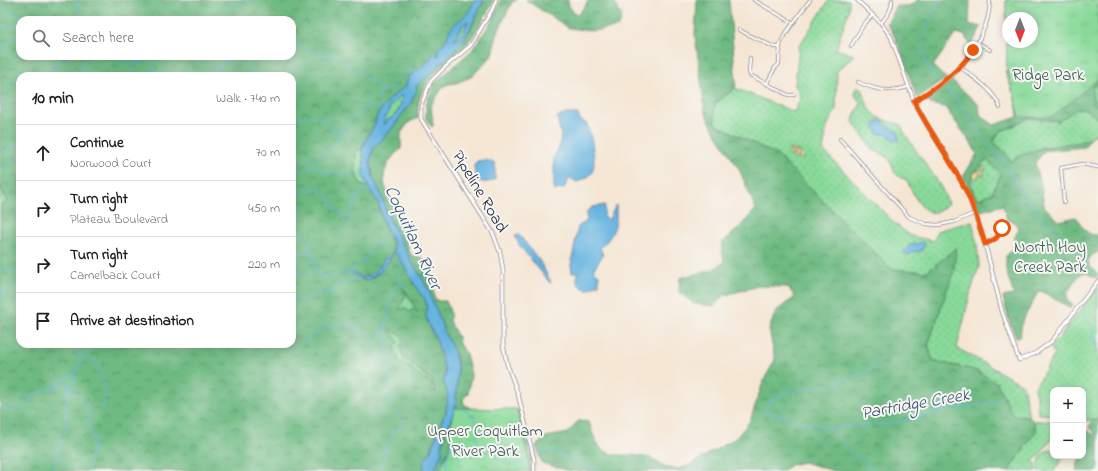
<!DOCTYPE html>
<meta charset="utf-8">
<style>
body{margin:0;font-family:"Indie Flower",sans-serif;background:#f6f6f6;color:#202124}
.controls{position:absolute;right:12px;bottom:12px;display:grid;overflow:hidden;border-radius:8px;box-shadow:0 2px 10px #0003}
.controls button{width:36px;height:36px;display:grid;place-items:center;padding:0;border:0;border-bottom:1px solid #e0e0e0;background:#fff;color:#202124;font:20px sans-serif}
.compass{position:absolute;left:1002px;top:12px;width:36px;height:36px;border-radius:50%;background:#fff;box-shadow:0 2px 10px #0003;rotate:180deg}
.stop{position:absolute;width:12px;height:12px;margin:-9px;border:3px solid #ea580c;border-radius:50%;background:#fff}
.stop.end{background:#ea580c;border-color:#fff;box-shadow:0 1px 4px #0008}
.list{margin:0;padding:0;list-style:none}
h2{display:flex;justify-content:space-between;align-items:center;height:52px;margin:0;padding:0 16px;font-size:17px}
h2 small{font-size:13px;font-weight:400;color:#757577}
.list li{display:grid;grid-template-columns:26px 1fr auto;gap:12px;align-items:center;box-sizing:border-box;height:56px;padding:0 16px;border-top:1px solid #e0e0e0}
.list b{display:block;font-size:15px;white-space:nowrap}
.list p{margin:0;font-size:13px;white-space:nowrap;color:#757577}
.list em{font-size:13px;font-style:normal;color:#757577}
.icon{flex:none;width:22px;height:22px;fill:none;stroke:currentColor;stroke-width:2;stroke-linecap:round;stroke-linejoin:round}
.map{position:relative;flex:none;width:1098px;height:471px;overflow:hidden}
.search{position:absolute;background:#fff;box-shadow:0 2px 10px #0003;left:16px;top:16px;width:280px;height:44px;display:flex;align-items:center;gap:10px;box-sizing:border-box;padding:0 14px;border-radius:12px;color:#757577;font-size:15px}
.panel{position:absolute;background:#fff;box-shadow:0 2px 10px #0003;left:16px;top:72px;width:280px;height:276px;border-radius:12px}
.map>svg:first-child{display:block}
</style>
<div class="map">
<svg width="1098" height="471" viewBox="0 0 1098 471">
<defs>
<pattern id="grass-dots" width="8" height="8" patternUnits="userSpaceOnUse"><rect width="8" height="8" fill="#89da9a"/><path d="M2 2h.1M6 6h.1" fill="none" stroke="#76bb86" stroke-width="1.8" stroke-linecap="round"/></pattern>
<pattern id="forest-crowns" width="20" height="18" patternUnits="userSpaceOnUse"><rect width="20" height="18" fill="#6eba82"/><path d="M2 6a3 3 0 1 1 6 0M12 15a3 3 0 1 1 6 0" fill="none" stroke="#5a976c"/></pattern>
<pattern id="wetland-marsh" width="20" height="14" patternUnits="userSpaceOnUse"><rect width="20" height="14" fill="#89da9a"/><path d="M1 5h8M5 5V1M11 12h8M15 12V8" fill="none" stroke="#76bb86"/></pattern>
<pattern id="sand-dots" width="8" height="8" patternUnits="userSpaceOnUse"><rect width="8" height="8" fill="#eeda9e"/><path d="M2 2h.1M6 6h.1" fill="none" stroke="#ccbb89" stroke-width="1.8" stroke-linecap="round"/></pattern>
<pattern id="park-tufts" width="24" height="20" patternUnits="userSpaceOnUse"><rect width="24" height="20" fill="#89da9a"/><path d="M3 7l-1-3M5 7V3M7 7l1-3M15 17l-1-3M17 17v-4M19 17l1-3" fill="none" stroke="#76bb86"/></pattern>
</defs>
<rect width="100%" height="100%" fill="#f6f6f2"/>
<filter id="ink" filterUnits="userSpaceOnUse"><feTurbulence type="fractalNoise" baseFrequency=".025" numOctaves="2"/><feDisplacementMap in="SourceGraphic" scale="8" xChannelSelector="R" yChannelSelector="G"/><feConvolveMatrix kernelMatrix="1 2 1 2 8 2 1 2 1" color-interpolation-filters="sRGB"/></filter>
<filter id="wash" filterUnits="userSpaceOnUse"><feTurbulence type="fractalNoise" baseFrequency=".012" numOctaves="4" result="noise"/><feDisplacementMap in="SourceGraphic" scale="16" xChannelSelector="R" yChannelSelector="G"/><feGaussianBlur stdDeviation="0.9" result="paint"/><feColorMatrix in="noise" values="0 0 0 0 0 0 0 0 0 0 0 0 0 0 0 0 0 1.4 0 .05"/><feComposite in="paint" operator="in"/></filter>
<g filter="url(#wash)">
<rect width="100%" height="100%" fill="#f5e6d4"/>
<g fill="url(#grass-dots)" stroke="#567e6a">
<path d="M 829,0 L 849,0 L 849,10 L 836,49 L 854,55 L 837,71 L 836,109 L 827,126 L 823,150 L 894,223 L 911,236 L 934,241 L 937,231 L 972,221 L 977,245 L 979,266 L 970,294 L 957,348 L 1023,385 L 1029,416 L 1013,416 L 997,383 L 961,367 L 933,361 L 928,346 L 938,314 L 955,249 L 927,272 L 891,269 L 777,155 L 715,124 L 714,105 L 735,88 L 794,112 L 801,97 L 795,85 L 799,46 Z"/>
<path d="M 468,20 C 466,28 462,38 453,40 L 463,25 Z"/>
<path d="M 1098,79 L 1098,134 L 1090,137 L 1083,142 L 1041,148 L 1011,163 L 994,142 L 999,132 L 1016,125 L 1020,117 Z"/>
<path d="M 859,87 C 864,90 864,95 866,101 C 871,117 884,121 900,124 C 913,152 938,174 948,203 C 928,228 914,197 907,180 L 899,177 L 895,173 L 890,161 L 886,156 L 873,150 L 853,122 L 854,116 L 861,103 L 855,95 L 856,88 Z"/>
<path d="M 402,95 C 403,109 394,118 383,124 L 385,119 L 384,118 L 388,115 L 389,107 Z"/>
<path d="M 362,149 L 364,161 L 363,174 L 369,187 L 363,186 C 353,175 355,165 356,151 Z"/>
<path d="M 987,160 L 1001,174 L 992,193 L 980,199 C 970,194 971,183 972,173 L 979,168 L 984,161 Z"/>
<path d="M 1098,287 L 1098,421 L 1083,420 L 1083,390 L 1053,390 L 1053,415 L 1038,414 L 1037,400 L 1034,389 L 1055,354 L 1050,347 L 1060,337 Z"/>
<path d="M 1032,421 L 1053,421 L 1053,437 L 1037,458 L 1033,460 L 1033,462 L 1036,463 L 1036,471 L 1008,471 L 1036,431 Z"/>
<path d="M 1053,449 L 1053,456 L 1064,456 L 1054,471 L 1038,471 C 1039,460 1040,451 1053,449 Z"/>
</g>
<g fill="url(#forest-crowns)" stroke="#486e5e" fill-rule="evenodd">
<path d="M 0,0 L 475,0 C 472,4 470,10 467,14 C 461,20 446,28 448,38 L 443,45 L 438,55 L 432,56 C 426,64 406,77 406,86 L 405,88 L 387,103 L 377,116 L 374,126 L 366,140 L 362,149 L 356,151 C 355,166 353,175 363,186 L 369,187 L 378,202 L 384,225 L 395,248 L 393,253 L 383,262 L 376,271 L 369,277 L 363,279 L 357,274 C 359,276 363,282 367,281 C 375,278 391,259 395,252 L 397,254 L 419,292 L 425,299 L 427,308 L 426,316 L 430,328 L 437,341 L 445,371 L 444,382 L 449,395 L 446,413 L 444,415 L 430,453 L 423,464 L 425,468 L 423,471 L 0,471 L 0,205 L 5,204 L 6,198 L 0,186 ZM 20,20 L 292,20 L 292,56 L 20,56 ZM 20,76 L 292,76 L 292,344 L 20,344 ZM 403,289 L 407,293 L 418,312 L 412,309 L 410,311 L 404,307 L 399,310 L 406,295 ZM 389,329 L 403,341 L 403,343 L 400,345 L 405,361 C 414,365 423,374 432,380 L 435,393 L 431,382 C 418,373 403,366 395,352 L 398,341 L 389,330 Z"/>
<path d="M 484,0 L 494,0 C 487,13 479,28 470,40 C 449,67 415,76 418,118 L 409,122 L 401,133 L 401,149 C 392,155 383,168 384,180 C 384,185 387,191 388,196 L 387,199 C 400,208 405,238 410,253 L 413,256 L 423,258 L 424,267 L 429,272 L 435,298 L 438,301 L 446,301 C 449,308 452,314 449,321 L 458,337 L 459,344 L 466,354 L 471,375 L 468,393 L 463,399 L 464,404 L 472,409 L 503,411 L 519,410 L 532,460 L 525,465 L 452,435 L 450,429 L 449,425 L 457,403 L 456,401 L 458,364 L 453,349 L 444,332 L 441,322 L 438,316 L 438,313 L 431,298 L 430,293 L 422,278 L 412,263 L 386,211 L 381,194 L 373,177 L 370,159 L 373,149 L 391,130 L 411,102 L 417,85 L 432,72 L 460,44 L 470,30 Z"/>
<path d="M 500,0 L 517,0 L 512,2 L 499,29 L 491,57 L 471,77 L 456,83 L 448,84 L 443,87 L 431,105 L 433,126 L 432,127 L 426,119 L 426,104 L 435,83 L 472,50 L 493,20 Z"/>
<path d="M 526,0 L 568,0 L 569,6 L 575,14 L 579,14 L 589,0 L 607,0 L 614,2 L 618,10 L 622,15 L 621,21 L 618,27 L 593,31 L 569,28 Z"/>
<path d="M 697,0 L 729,0 L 736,83 L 735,88 L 714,105 L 715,124 L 777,155 L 891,269 L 927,272 L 956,248 L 954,270 L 928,345 L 933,361 L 975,370 L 997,383 L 1013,415 L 1029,416 L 1034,423 L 1036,431 L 1008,471 L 834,471 L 804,462 L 790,465 L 783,471 L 570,471 L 542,463 L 536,446 L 546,437 L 568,433 L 578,421 L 589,422 L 593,435 L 601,449 L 614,455 L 633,455 L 651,458 L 668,468 L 679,469 L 690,465 L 736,438 L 750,421 L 763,382 L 775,360 L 769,329 L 776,311 L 795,297 L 788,287 L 759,286 L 725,295 L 714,306 L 694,304 L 679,292 L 680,278 L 712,270 L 724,262 L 721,244 L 737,230 L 756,209 L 739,169 L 714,130 L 705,112 L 695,35 Z"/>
<path d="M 917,0 L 970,0 L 969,24 L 981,27 L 971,46 L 964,35 L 956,33 L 933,66 L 943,76 L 947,78 L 917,98 C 908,74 901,44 887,23 L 892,15 L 895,6 C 904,6 911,8 917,0 Z"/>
<path d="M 1006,0 L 1098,0 L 1098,83 L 1092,89 L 1092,95 L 1094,102 L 1098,107 L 1098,118 L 1096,118 C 1080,99 1074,113 1059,121 L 1029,118 L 999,132 L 994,142 L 1006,153 L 1011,162 C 1026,149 1048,148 1066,144 C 1076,143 1082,143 1090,137 L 1085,147 L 1044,151 L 1035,163 L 1040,180 L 1044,206 L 1059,221 L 1076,217 C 1082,226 1086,236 1098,235 L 1098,252 L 1092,255 L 1088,261 L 1090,266 L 1098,274 L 1096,278 L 1085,272 L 1079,275 L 1067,293 L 1067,301 L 1073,305 L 1071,308 L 1041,291 L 1038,292 L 1022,322 L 1020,336 L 1016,338 L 1009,320 L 1003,297 L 1014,295 L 1006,270 L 1006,256 L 1017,245 L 1014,239 L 1019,228 L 1013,221 L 1007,220 L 1003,205 L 981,211 L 963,177 L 977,154 C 969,138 955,122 945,107 L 930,104 L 927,98 L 951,80 L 979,105 L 980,115 L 994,125 L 1018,117 C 1017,104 1013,91 1008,79 C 1007,76 1006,74 1005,71 L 1007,70 ZM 1008,18 L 1032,18 L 1032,42 L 1008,42 ZM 987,160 L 1001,174 L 992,193 L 980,199 C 970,194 971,183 972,173 L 979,168 L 984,161 Z"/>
<path d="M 1092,420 L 1098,420 L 1098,471 L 1076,471 L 1080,456 L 1083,456 L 1083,428 L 1094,435 L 1095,433 L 1089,428 Z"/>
<path d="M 448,427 L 448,431 L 451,434 L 450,449 L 440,466 L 439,471 L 434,471 L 442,450 L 441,448 C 444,440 442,433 448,427 Z"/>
</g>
<g fill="url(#wetland-marsh)" stroke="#567e6a">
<path d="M 402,287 L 418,312 L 412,309 L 410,312 L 404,307 L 399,310 L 406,295 Z"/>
<path d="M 389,329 C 394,334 403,332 403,341 L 408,343 L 406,345 L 403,343 L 400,345 L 404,360 L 410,362 L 424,375 L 432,380 L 434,385 L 435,393 L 432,390 L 433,384 C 430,380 426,380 422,377 C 414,372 408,363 400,362 L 395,352 L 395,345 L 398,343 L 398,341 L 389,330 Z"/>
</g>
<g fill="url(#sand-dots)" stroke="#887e6c">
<path d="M 790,149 L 792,150 L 794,156 L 796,155 L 794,154 L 793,150 L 795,150 L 797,153 L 797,150 L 798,150 L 799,154 L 802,154 L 803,159 L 799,159 L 799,156 L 797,156 L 796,159 L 792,157 L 792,155 L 789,156 L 791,152 L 788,150 Z"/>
<path d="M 982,166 L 985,167 L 983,172 L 984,175 L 982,176 L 980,173 L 977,178 L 974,179 L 973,173 L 982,170 Z"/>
</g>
<g fill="url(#park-tufts)" stroke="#567e6a" fill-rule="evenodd">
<path d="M 1006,0 L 1098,0 L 1098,79 L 1052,117 L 1020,117 L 1007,71 ZM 1008,18 L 1032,18 L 1032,42 L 1008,42 Z"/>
<path d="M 453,408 L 517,409 L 531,471 L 440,471 L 450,446 L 451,425 Z"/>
</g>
<path fill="#89da9a" stroke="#567e6a" d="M 0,186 L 6,200 L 5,204 L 0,205 Z"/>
<g fill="#66b4e0" stroke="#446b8e" fill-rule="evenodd">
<path d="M 475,0 L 484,0 L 464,40 L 432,72 L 417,85 L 416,87 L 417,90 L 411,102 L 391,130 L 373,149 L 370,161 L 373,177 L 381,194 L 386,211 L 412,263 L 422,278 L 430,293 L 431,298 L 438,313 L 438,316 L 441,322 L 444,332 L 453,349 L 458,369 L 456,405 L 449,425 L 443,434 L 444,440 L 441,448 L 443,450 L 434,471 L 423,471 L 424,468 L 423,462 L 430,453 L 444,415 L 446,413 L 448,395 L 443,379 L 445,377 L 445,371 L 437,341 L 428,323 L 426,316 L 427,308 L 425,299 L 419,292 L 397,254 L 394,253 C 390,261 383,266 380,273 L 377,273 L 367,281 C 362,280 357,276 352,274 L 357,274 L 363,278 C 373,275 380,268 384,259 L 388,258 L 394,251 L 393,242 L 384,225 L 378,202 L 369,189 L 363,174 L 364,161 L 362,151 L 366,140 L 374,126 L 378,113 L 394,95 L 406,86 C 406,70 431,67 433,52 L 436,53 L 437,56 L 438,56 L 438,47 L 441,45 L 443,45 L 446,39 L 448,38 C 446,28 461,20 467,14 C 470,10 472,4 475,0 ZM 468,21 L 462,35 L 454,40 L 463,25 ZM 402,95 C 402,104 397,118 387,120 L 386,123 L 383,124 L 385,119 L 384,118 L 388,115 L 389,107 Z"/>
<path d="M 567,114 L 578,114 L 580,120 L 587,124 C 591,135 598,164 591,174 C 588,178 581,180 577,182 L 570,178 L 564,188 L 554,191 L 554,157 L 559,148 L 561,135 L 557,117 Z"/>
<path d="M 884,120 L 883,123 L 885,124 L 898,132 L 899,141 L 893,140 L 889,135 L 877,133 L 877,130 L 874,127 L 878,121 Z"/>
<path d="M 485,160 L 495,163 L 495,179 C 488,183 484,183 476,180 L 474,166 L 477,161 Z"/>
<path d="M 605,205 L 604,216 L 608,221 L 616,205 C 617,225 615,234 600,248 L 603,255 L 593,270 L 599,275 L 599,284 L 587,290 C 576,284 576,284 578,272 L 572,273 L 571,265 L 578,227 L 587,221 L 586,213 L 592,207 Z"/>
<path d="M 519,235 L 539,260 L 551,282 L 550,283 L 520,246 L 515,236 Z"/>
<path d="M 920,242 L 925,244 L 922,250 L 918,252 L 914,251 L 908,255 L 904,253 L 904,251 L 908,248 L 909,245 L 917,244 Z"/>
</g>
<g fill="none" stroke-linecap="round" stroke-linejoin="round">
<g stroke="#66b4e0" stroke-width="1">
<path d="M 73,0 L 76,3 L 76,5 L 80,7 L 81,13 L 86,20"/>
<path d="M 253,0 L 258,0"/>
<path d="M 939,0 C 937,10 931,17 927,26 C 921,39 922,59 930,71 C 933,74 936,77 939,80"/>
<path d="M 0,7 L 9,11 L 11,14 L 19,14 L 22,20"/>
<path d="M 224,8 L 227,5 L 243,3 L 250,0"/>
<path d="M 0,28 L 20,25"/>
<path d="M 292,46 C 305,46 316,54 329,56 C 332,56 335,56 339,56 L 344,62 L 347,63 L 350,69 L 362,73 L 367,79 L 375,84 L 383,91"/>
<path d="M 0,53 L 10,40 L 20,33"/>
<path d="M 109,56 L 117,60 L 122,59 C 128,66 135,61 142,61"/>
<path d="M 136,56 L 141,60"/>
<path d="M 184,56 L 190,57 L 196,63 L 201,56"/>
<path d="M 225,56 L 228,59"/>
<path d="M 34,76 L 47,69 L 55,68 L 57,63 L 69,56"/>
<path d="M 76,76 C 79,68 86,63 91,56"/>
<path d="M 128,76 L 135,66 L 144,61 L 147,57 L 157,56"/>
<path d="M 148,76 L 151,73 L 153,67 L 156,65 L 154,57"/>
<path d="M 203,76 C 209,71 218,65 226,63 L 227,59 L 233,57 L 239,58 C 246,63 253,61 261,56"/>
<path d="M 217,76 L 221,72 L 220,66"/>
<path d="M 251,76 L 253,69 L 252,61"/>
<path d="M 945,86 L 1005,165 L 1030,204 L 1069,245 L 1083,258 L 1092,270"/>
<path d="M 378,102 L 379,100 L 380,93 L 387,90 L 407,71 L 419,70"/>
<path d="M 0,106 C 9,97 5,81 20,81"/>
<path d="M 292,118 L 302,118 L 309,116 L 316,116 L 325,120 L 333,130 L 342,130"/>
<path d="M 0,153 L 12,146 L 20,145"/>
<path d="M 305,159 C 307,158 309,157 311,157 C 315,157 316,158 320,156 C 326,153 329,148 336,145 L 341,131 L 344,130 L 354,116 L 362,114 L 366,105 L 370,105 L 373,108 L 379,106 L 384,108"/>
<path d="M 0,169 L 20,156"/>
<path d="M 292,169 L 293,170 L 304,169 L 307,167 L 316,166 L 327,174 L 336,172 C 342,176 351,172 359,175 L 363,174"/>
<path d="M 292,201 C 300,193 310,185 322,190 L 324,194 L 330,199 L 333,207 L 337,211 L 342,213 L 346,222 L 348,224 C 353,216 353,197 362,192 C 365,190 368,191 371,190"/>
<path d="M 292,231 C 304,231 311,242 312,253"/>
<path d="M 292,246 L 295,250 L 302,254 L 305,252 L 310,251 L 320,277 L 323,278 L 329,275 L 331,277 L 333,274 C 340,277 344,271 352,274"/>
<path d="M 0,270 L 9,271 L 20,274"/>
<path d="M 352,271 L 354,266 L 364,262 L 371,247 C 379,244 383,238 390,234"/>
<path d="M 347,272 L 352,271 L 355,275"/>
<path d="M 292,278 L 299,271 L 305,273 L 316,272"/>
<path d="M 400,280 L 402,287"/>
<path d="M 292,299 L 301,300 L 317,294 L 328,293 L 334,291 L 337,284 L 345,282 L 346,280 L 351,281 L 360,278"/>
<path d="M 0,300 C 4,289 10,285 20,280"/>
<path d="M 1082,313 L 1093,328 L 1092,339 L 1098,350"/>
<path d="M 385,327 L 389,330"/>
<path d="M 303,341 L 317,334 L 320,328 L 323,326 L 337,328 L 352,325 L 372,339 L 383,332"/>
<path d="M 74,344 L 79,346"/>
<path d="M 79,353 L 94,361 L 103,379 L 106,402 L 101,411"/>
<path d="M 883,359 L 866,373 L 848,378 L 831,386 L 788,391 L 771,401 L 764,411 L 824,428 L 829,428 L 887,424 L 919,418 L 943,410 L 968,407 L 1000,400"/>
<path d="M 71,382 L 72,392 C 79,392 88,404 89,411 C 90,414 89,417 88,421 L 91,425 L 91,432 L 94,440 L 88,471"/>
<path d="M 456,404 L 474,417 C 476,426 481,439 474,446 C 478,452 483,453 489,451 C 493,458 511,467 520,463 C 524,461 527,459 531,458"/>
<path d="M 0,407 C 9,411 15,408 24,408 L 29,404 L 29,396 L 44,391 L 46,389 L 56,388 L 62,380 L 74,373 L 80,367 L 81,361 L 77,355 L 79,353 L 80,344"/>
<path d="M 829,429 L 853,454 L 876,471"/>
<path d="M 451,442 L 456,443 L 460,459 L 459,466"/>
<path d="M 535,457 L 547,450 L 601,471"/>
<path d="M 53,471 L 56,457 L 58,455 L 61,437 L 67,428 L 67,419 L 64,414 L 67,401 L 68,384 L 73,381 L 77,370"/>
<path d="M 379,471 C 386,463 380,456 386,449 L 386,444 L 391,439 L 395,430 L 399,428 L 402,425 L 399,414 L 393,409 L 391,404 L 388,393 L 389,372 L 386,363 L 389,356 L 388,349 L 384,330 L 388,320 L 387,310 L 400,279 L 399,267 L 400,260"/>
<path d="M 439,471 L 442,462 L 446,459"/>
<path d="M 448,471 L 446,459 L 450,449 L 452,438 L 448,426"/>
<path d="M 699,471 L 710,458"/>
</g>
</g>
</g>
<g filter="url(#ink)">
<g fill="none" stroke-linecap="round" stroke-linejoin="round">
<g stroke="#8c8488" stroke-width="4">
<g id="minor">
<path d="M 754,0 L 793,23"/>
<path d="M 881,23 C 887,16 892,10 892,0"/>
<path d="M 739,30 L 774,47 L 780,47"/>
<path d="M 977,42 L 990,50"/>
<path d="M 851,46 L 864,24 L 873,15"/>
<path d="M 750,58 L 749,71 L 750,75 L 788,95 L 794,95"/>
<path d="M 960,67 C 974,78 993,89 1000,107"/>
<path d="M 858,82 C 875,90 889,93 908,87"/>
<path d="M 767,83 L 775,68 L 779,64 L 780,45 L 784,36 L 810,0"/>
<path d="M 914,101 C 930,92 949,81 961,67 C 976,49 990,24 990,0"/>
<path d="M 840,139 L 909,217 L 926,224 L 938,225 L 954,222 L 975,213"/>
<path d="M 1064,202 L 1061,168 L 1082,164 L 1098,167"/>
<path d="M 985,244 C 994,240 998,239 1002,228"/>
</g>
</g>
<g stroke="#8c8488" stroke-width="4.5">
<g id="tertiary">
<path d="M 496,0 L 492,10 L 471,45 L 445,67 L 431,81 L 421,105 L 421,119 L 493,233 L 500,252 L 503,270 L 503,344 L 507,364 L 518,394 L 534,459 L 534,471"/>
<path d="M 857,0 L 881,23 L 891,37 L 914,101 L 927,125 L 952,164 L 968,194 L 985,244 L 1002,311 L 1019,360 L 1036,353 L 1052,341 L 1098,281"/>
</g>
</g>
<use href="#minor" stroke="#fff" stroke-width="2.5"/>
<use href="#tertiary" stroke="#fff" stroke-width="3"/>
</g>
</g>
<g fill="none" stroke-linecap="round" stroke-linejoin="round" filter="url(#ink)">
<path stroke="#ea580c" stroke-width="5" d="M 973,50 C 959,72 936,88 914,101 C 930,133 953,162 968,195 C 975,211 980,228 985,244 C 994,240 998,239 1002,228"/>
</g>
<g text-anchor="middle" stroke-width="4" stroke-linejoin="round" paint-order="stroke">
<g font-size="17" fill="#415958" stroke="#f6f6f2">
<text x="1048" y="80">Ridge Park</text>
<text x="1050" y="252">North Hoy<tspan x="1050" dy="20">Creek Park</tspan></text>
<text x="485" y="436">Upper Coquitlam<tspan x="485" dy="20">River Park</tspan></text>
</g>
<g font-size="17" fill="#22223b" stroke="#f6f6f2">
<text transform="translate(481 191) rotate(59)" y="6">Pipeline Road</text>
</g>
<g font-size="18" font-style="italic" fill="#3a5575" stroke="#f6f6f2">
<text transform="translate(414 237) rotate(65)" y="6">Coquitlam River</text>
<text transform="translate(915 403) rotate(-10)" y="6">Partridge Creek</text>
</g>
</g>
</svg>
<div class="controls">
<button>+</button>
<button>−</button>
</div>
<svg class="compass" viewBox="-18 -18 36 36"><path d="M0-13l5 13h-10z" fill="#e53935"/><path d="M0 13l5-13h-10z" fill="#757577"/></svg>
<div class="stop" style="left:1002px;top:228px"></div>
<div class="stop end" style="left:973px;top:50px"></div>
<div class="search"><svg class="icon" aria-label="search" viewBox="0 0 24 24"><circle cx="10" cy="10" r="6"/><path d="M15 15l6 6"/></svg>Search here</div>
<section class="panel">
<h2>10 min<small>Walk · 740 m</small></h2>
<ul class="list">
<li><svg class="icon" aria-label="ahead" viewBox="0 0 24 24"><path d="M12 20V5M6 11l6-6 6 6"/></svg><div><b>Continue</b><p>Norwood Court</p></div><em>70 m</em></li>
<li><svg class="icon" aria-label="right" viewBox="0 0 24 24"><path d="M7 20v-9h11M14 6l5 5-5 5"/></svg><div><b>Turn right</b><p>Plateau Boulevard</p></div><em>450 m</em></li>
<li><svg class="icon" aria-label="right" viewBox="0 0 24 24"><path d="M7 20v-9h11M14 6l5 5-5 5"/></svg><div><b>Turn right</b><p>Camelback Court</p></div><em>220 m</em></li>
<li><svg class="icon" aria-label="arrive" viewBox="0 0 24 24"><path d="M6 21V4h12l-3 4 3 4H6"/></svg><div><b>Arrive at destination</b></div></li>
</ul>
</section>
</div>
